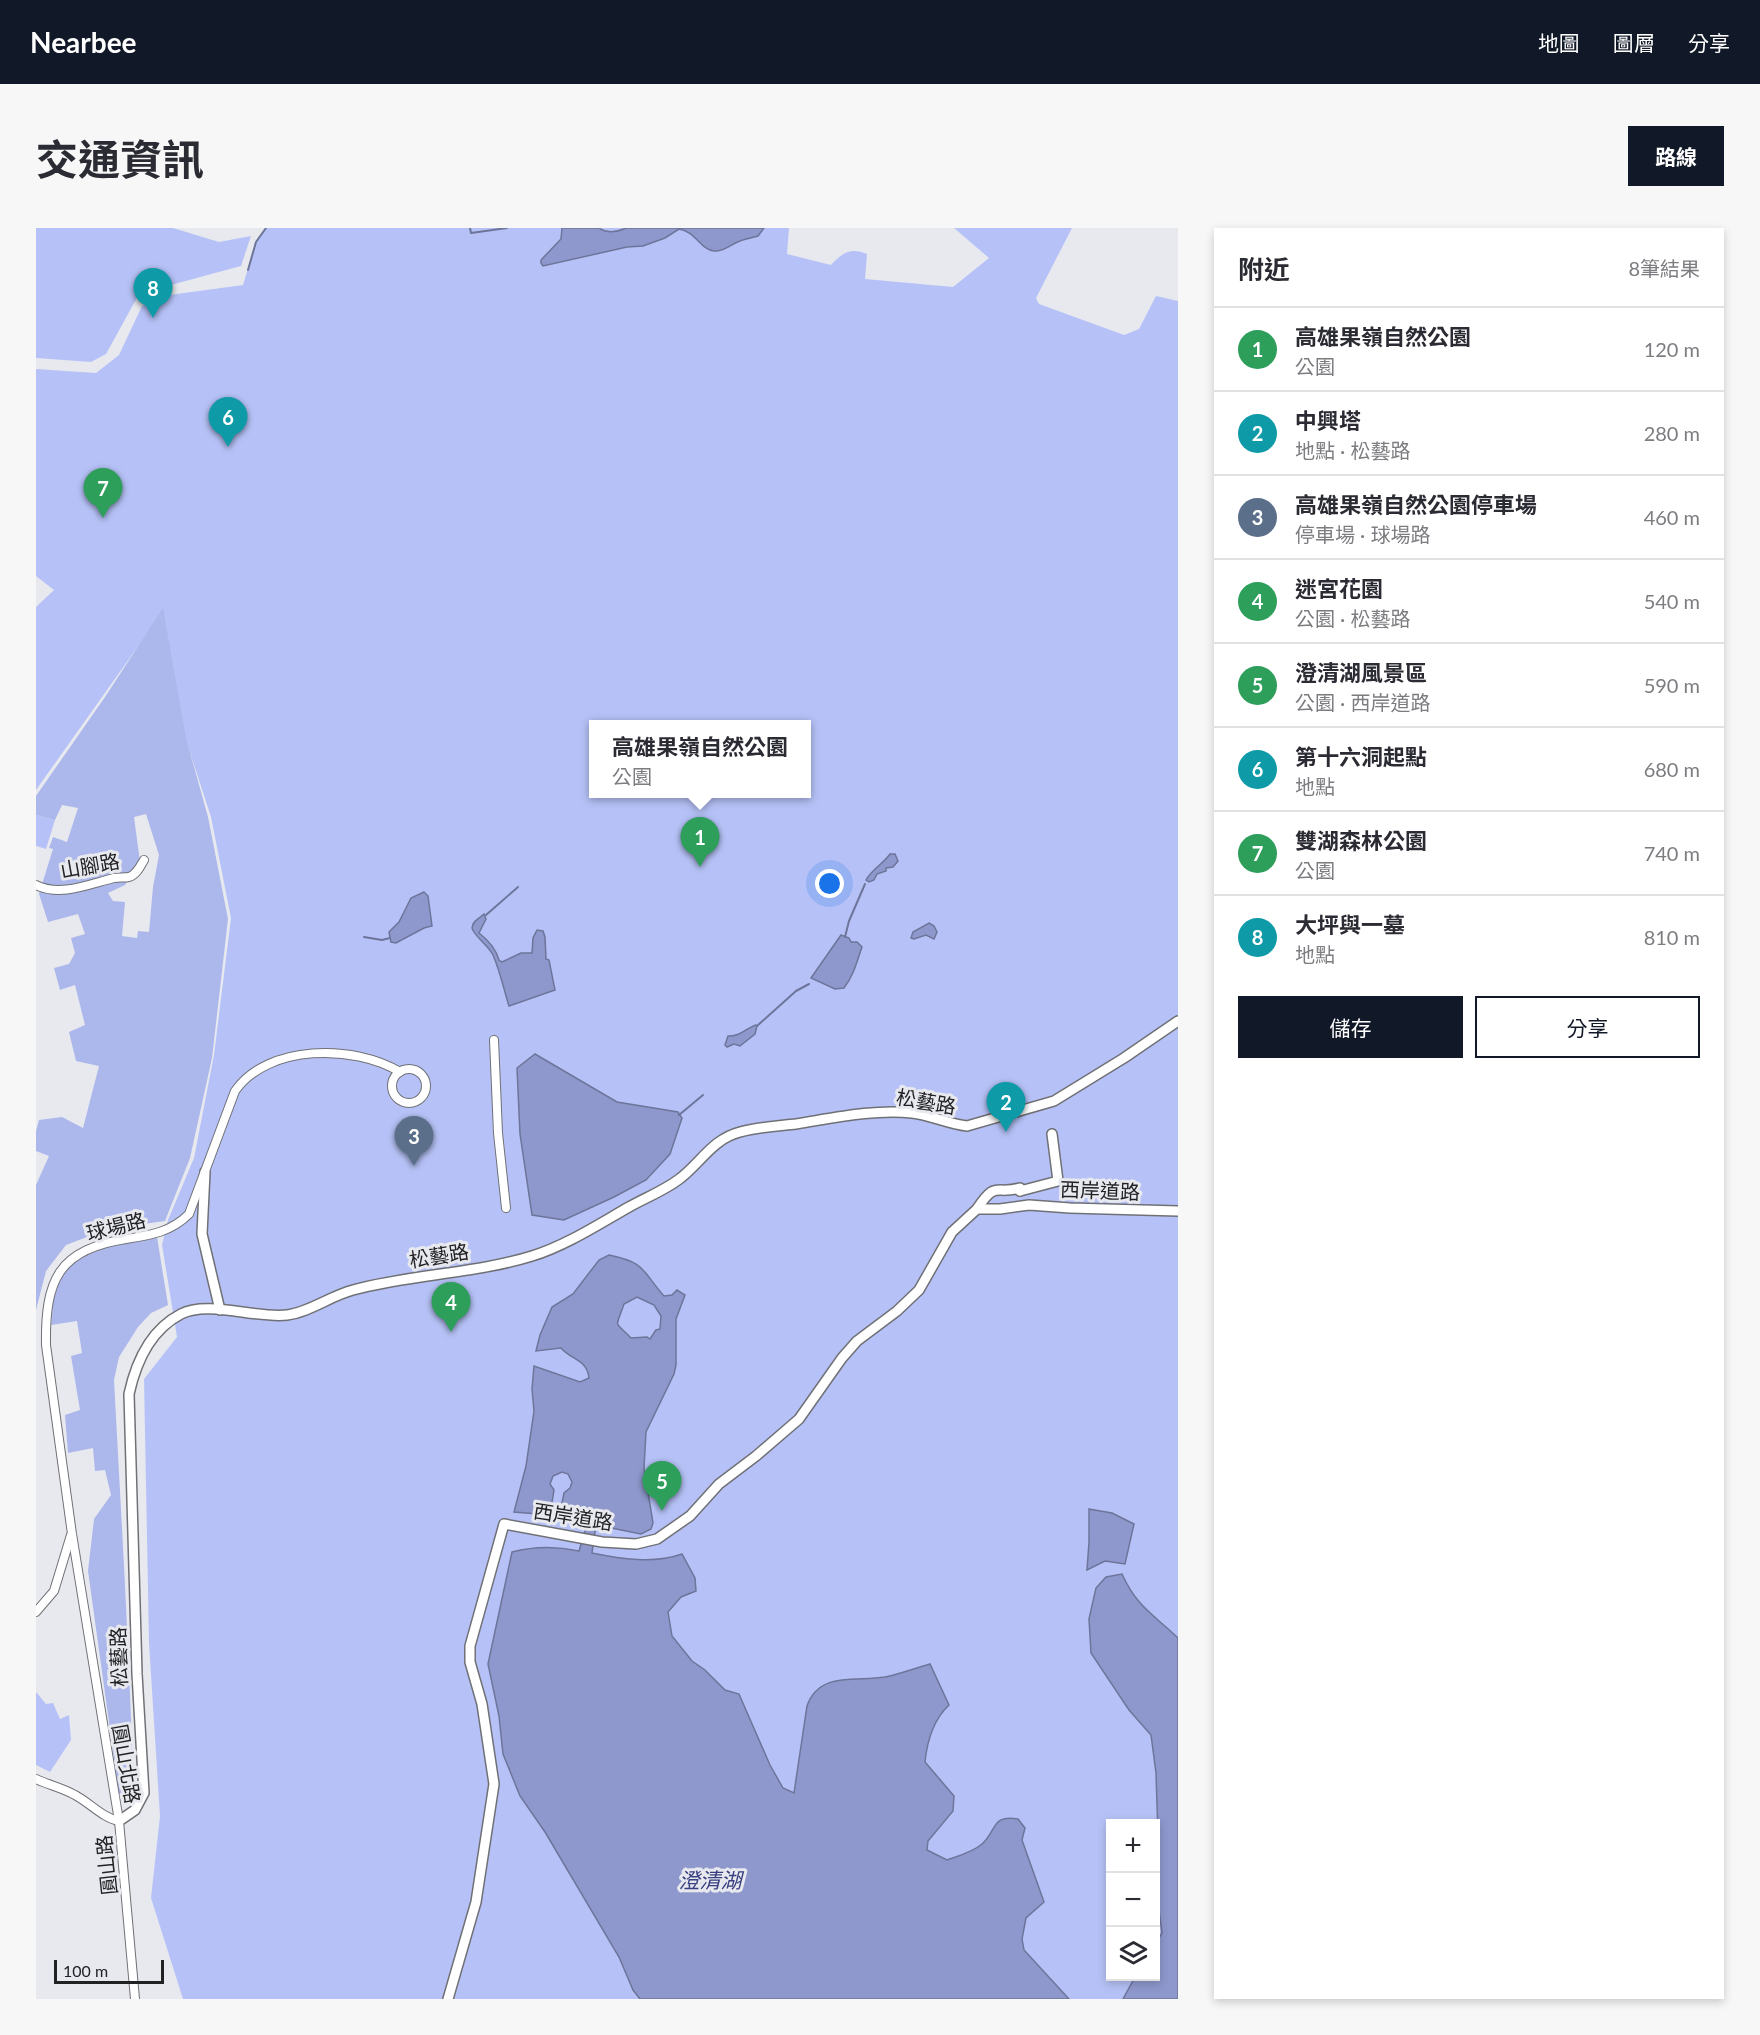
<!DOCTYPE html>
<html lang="zh-TW">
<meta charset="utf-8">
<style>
body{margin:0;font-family:Lato,"Noto Sans TC",sans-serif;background:#f7f7f7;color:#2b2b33}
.controls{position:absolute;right:18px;bottom:18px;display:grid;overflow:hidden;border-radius:0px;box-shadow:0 3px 9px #0003}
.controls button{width:54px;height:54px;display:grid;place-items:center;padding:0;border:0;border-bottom:2px solid #e1e1e2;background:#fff;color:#2b2b33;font:30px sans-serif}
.scale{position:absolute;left:18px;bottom:15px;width:110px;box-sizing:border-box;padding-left:6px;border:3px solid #222225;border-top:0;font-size:16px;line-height:21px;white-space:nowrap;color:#222225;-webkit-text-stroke:4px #e7e9ef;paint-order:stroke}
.you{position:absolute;left:794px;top:656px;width:21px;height:21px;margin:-15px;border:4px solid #fff;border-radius:50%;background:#1a73e8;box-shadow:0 0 0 9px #1a73e833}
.badge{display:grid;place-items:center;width:39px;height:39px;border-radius:50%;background:#111827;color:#fff;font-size:20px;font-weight:700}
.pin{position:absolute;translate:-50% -50px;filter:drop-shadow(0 2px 3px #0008)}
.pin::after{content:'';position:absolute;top:32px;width:21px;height:18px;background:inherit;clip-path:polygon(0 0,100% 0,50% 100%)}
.popup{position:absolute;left:553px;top:492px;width:222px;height:78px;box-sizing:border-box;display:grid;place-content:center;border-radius:0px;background:#fff;filter:drop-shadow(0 2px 4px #0005);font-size:20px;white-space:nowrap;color:#7c7c81}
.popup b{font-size:22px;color:#2b2b33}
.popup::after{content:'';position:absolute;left:50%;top:100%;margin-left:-12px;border:12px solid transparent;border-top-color:#fff}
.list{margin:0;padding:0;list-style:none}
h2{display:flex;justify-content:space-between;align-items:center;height:78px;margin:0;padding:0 24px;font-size:26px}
h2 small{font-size:20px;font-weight:400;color:#7c7c81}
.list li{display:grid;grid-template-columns:39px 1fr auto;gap:18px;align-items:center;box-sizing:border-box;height:84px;padding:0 24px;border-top:2px solid #e1e1e2}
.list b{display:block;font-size:22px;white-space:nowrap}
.list p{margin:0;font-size:20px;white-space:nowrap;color:#7c7c81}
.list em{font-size:20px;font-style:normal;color:#7c7c81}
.actions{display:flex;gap:12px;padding:18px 24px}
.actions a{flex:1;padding:14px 0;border:2px solid #111827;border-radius:0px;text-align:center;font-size:21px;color:#111827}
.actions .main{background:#111827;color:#fff}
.icon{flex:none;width:33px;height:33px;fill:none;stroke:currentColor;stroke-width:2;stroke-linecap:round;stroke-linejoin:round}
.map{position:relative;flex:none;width:1142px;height:1771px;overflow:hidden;border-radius:0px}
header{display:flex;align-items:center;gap:36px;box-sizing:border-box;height:84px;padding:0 30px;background:#111827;color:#fff}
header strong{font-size:28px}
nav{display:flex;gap:33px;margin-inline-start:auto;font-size:21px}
.intro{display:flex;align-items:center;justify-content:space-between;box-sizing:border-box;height:144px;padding:0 36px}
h1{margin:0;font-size:42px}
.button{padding:15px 27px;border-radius:0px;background:#111827;color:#fff;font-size:21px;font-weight:700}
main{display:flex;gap:36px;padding:0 36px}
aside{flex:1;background:#fff;border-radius:0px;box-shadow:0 3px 9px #0003}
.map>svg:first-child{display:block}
</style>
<header>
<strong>Nearbee</strong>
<nav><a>地圖</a><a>圖層</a><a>分享</a></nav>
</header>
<div class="intro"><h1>交通資訊</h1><a class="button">路線</a></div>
<main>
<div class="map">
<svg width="1142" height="1771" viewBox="0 0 1142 1771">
<rect width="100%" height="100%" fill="#e7e9ef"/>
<g fill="#b6c2f7" fill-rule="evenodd">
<path d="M 0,0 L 137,0 L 183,14 L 215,8 L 205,38 L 131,58 L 108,57 L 70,126 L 55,134 L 0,130 Z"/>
<path d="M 230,0 L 753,0 L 751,26 L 795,37 C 806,25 815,19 831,26 L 829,51 L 917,59 L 953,30 L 918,0 L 1036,0 L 1000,70 L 1003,76 L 1088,107 L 1103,101 L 1120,68 L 1142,73 L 1142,1771 L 147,1771 L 115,1670 L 124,1588 L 113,1415 L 108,1151 L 141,1109 L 126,1017 L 132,992 L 158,930 L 178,827 L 195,690 L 175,589 L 148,506 L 103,417 L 0,562 L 0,379 L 18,362 L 0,348 L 0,141 L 60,145 L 83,127 L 106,78 L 126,68 L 207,57 L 220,14 ZM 558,496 L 771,496 L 771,566 L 558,566 ZM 1074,1596 L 1120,1596 L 1120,1748 L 1074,1748 Z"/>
<path d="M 0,587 L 19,592 L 10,621 L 0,618 Z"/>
<path d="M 0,1464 L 10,1476 L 17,1475 L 24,1491 L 33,1487 L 35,1512 L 14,1544 L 0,1537 Z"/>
</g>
<g fill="#acb7ec" fill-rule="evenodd">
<path d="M 127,380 L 150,510 L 172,589 L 192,691 L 176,830 L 154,930 L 129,993 L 72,1001 L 30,1017 L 10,1043 L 0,1082 L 0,957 L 13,928 L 0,923 L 0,903 L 3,892 L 26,889 L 47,900 L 63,838 L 40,833 L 33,804 L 49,797 L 39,757 L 24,762 L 18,740 L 33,736 L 39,725 L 35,710 L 49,706 L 42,686 L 12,694 L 3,666 L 17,621 L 13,620 L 17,609 L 31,614 L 42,580 L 26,577 L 19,592 L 0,587 L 0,568 L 69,469 ZM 110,586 L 123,627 L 117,659 L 113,704 L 102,703 L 101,710 L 86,708 L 89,674 L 77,673 L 72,665 L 89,657 L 93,650 L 35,664 L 96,646 L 104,634 L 98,589 Z"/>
<path d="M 121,1009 L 132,1077 L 115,1085 L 102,1099 L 83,1129 L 78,1152 C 85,1284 93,1416 97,1549 L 96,1565 L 94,1571 L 87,1573 L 83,1566 L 52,1343 L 58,1291 L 75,1267 L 69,1242 L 59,1243 L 57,1220 L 32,1225 L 29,1187 L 44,1182 L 35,1128 L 46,1125 L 41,1093 L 15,1097 C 17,1086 16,1071 20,1060 C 36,1019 85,1017 121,1009 Z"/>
</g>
<g fill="#8e98cc" stroke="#6e759a" stroke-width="1.5" fill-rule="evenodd">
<path d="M 526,0 L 563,0 C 571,6 581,4 590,0 L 728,0 L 722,8 C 716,10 709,11 704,13 C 695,16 688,24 678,23 C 665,22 659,3 643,1 L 629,10 L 607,18 L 591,19 L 507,38 L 505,35 L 505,32 L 525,11 Z"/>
<path d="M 854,626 L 859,626 L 862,633 L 857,639 L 850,640 L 850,643 L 841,646 L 838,652 L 833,654 L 830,652 C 836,641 847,636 854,626 Z"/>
<path d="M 388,664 L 392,668 L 396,698 L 388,700 L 360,715 L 355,714 L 353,704 L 363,694 L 375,670 Z"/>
<path d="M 448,686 L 450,691 L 443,705 C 452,712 460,721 463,732 L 466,734 L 485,725 L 496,725 L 497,710 L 501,702 L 507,703 L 509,709 L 510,731 L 513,732 L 519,762 L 473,778 C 468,762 464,743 457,727 C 453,718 437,707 436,700 C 436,693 444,690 448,686 Z"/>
<path d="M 893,695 L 898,698 L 901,704 L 898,711 L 890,707 L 878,711 L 875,710 L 877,704 Z"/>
<path d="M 805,707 L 813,710 L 815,714 L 821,714 L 826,719 C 821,733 818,747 808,760 L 799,761 L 775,750 Z"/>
<path d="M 720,797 L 721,798 L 719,806 L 704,818 L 698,816 L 691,819 L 689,817 L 692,808 C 704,809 710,800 720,797 Z"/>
<path d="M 499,826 L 581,874 L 642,884 L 646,890 L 634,926 L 610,952 L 578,969 L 528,992 L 496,987 L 484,906 L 481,840 Z"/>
<path d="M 573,1027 C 611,1035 605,1042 628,1068 L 636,1067 L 641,1062 L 649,1067 L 640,1091 L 640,1137 L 638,1146 L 610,1204 L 608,1240 L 617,1295 L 615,1301 L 605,1306 L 560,1297 L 556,1325 C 585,1331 618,1336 646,1326 L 659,1350 L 660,1363 L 645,1369 L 632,1384 L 636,1408 L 656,1433 L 669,1442 L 689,1462 L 703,1466 L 734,1537 L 747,1560 L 758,1565 L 771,1478 C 783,1443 820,1454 849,1449 C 864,1446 879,1440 894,1436 L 913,1477 C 897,1492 891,1514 889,1534 L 918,1568 L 917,1583 L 892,1613 L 891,1622 L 911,1632 C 922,1628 937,1624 946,1616 C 961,1603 955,1586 982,1591 L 989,1600 L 986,1612 L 1008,1674 L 990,1690 L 986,1711 L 988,1722 L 1033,1771 L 604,1771 L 597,1762 L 583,1729 L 509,1604 L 484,1568 L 467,1526 L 463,1488 L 452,1436 L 476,1324 C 499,1318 520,1318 543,1323 L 551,1296 L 523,1290 L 528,1265 L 534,1260 L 536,1254 L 532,1246 L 526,1244 L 517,1248 L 514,1256 L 518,1262 L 514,1287 L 478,1284 L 490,1238 L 498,1183 L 496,1161 L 498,1138 L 544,1154 L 553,1150 C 551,1131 535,1132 525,1120 L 500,1123 L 504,1107 L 516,1079 L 537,1066 L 563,1032 ZM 601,1069 L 618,1077 L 625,1088 L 624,1101 L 620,1102 L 614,1111 L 611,1109 L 595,1110 C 578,1092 579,1102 588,1076 Z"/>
<path d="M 1053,1281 L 1076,1285 L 1098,1296 L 1089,1336 L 1069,1333 L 1051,1342 L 1053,1314 Z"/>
<path d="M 1086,1346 C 1101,1379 1117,1386 1142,1410 L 1142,1771 L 1087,1771 L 1099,1749 L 1120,1748 L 1120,1715 L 1126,1705 L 1120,1659 L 1122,1608 L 1120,1545 L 1115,1507 L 1093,1482 L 1055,1425 L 1053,1391 L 1060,1360 L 1070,1349 Z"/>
</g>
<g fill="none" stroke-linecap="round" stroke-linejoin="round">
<g stroke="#6e759a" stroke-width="2">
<path d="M 434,0 L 435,5 L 471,0"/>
<path d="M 212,42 L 220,14 L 230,0"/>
<path d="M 450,687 L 482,659"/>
<path d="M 328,709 L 346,712 L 354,710"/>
<path d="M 809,709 L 813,693 L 829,656"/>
<path d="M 721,798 L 760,763 L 773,756"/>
<path d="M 643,887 L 667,867"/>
</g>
<g stroke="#707176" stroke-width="10">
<g id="minor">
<path d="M 0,657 C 25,669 53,656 78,650 C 83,649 88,650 93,649 C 100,647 104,639 108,632"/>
<path d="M 458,812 L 462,905 L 470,980"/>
<circle cx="373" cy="858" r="17"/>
<path d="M 0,1384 L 18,1363 L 35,1307"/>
<path d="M 0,1551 C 13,1557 27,1560 39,1567 C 54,1575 67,1590 83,1593"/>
<path d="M 99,1771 L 83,1593 L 36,1306 L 10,1117 C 9,1053 22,1021 90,1011 C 115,1007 135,1004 153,986 L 199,863 C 232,816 318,816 364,844"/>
</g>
</g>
<g stroke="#707176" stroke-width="12">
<g id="tertiary">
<path d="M 169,944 L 166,1006 L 184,1082"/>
<path d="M 984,963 L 1022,953 L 1016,906"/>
<path d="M 941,981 C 960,952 959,967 984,960 L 984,963"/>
<path d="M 83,1593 L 99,1582 L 108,1565 L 101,1446 L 93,1166 C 100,1134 114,1102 145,1086 C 172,1072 221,1091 251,1087 C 274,1084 294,1068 317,1062 C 376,1046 438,1046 496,1028 C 529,1018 563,996 593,979 C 609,970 627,963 642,952 C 664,936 676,911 704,904 C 722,899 742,898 760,896 C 798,890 838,881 876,885 C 895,887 912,896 931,898 L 1018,873 L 1088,830 L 1142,793"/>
<path d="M 412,1771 L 440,1674 L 458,1556 L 446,1476 L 434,1434 L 434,1418 L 468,1296 L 566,1314 L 600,1316 L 621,1311 L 654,1288 L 683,1256 L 720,1228 L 763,1191 L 806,1130 L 821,1113 L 861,1083 L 883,1062 L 916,1004 L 941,981 L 964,981 L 993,977 L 1034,980 L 1142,983"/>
</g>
</g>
<use href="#minor" stroke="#fff" stroke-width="8"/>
<use href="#tertiary" stroke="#fff" stroke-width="9"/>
</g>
<g text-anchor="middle" stroke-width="6" stroke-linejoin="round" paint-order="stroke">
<g font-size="20" fill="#222225" stroke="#e7e9ef">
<text transform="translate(54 638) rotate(-10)" y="7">山腳路</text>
<text transform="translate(890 874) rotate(10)" y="7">松藝路</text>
<text transform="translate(1064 963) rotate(2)" y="7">西岸道路</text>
<text transform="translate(80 999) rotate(-14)" y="7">球場路</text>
<text transform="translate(403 1028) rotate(-9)" y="7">松藝路</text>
<text transform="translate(537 1289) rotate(9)" y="7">西岸道路</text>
<text transform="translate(83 1429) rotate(-92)" y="7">松藝路</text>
<text transform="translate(90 1536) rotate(80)" y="7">圓山北路</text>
<text transform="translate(71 1637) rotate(-96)" y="7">圓山路</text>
</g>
<g font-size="21" font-style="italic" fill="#394081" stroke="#e7e9ef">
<text x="674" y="1660">澄清湖</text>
</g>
</g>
</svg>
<div class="controls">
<button>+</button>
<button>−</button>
<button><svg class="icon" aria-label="layers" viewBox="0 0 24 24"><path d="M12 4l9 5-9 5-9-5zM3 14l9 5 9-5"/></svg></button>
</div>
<div class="scale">100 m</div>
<div class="you"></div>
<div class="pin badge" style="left:664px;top:639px;background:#2e9e5b">1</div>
<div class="popup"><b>高雄果嶺自然公園</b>公園</div>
<div class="pin badge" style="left:970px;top:904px;background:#0f9aa8">2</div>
<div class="pin badge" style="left:378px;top:938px;background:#5c6f8a">3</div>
<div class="pin badge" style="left:415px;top:1104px;background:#2e9e5b">4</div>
<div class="pin badge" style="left:626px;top:1283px;background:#2e9e5b">5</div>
<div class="pin badge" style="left:192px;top:219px;background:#0f9aa8">6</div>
<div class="pin badge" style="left:67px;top:290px;background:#2e9e5b">7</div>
<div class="pin badge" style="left:117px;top:90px;background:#0f9aa8">8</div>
</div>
<aside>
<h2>附近<small>8筆結果</small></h2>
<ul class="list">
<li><span class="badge" style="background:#2e9e5b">1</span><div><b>高雄果嶺自然公園</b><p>公園</p></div><em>120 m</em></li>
<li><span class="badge" style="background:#0f9aa8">2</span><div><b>中興塔</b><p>地點 · 松藝路</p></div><em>280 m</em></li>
<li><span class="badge" style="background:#5c6f8a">3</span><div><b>高雄果嶺自然公園停車場</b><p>停車場 · 球場路</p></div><em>460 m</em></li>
<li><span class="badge" style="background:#2e9e5b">4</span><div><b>迷宮花園</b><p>公園 · 松藝路</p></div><em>540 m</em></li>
<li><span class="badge" style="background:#2e9e5b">5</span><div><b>澄清湖風景區</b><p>公園 · 西岸道路</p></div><em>590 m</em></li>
<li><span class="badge" style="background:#0f9aa8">6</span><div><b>第十六洞起點</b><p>地點</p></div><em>680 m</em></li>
<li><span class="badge" style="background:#2e9e5b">7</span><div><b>雙湖森林公園</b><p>公園</p></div><em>740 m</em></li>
<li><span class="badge" style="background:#0f9aa8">8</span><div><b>大坪與一墓</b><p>地點</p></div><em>810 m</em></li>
</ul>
<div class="actions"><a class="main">儲存</a><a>分享</a></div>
</aside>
</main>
